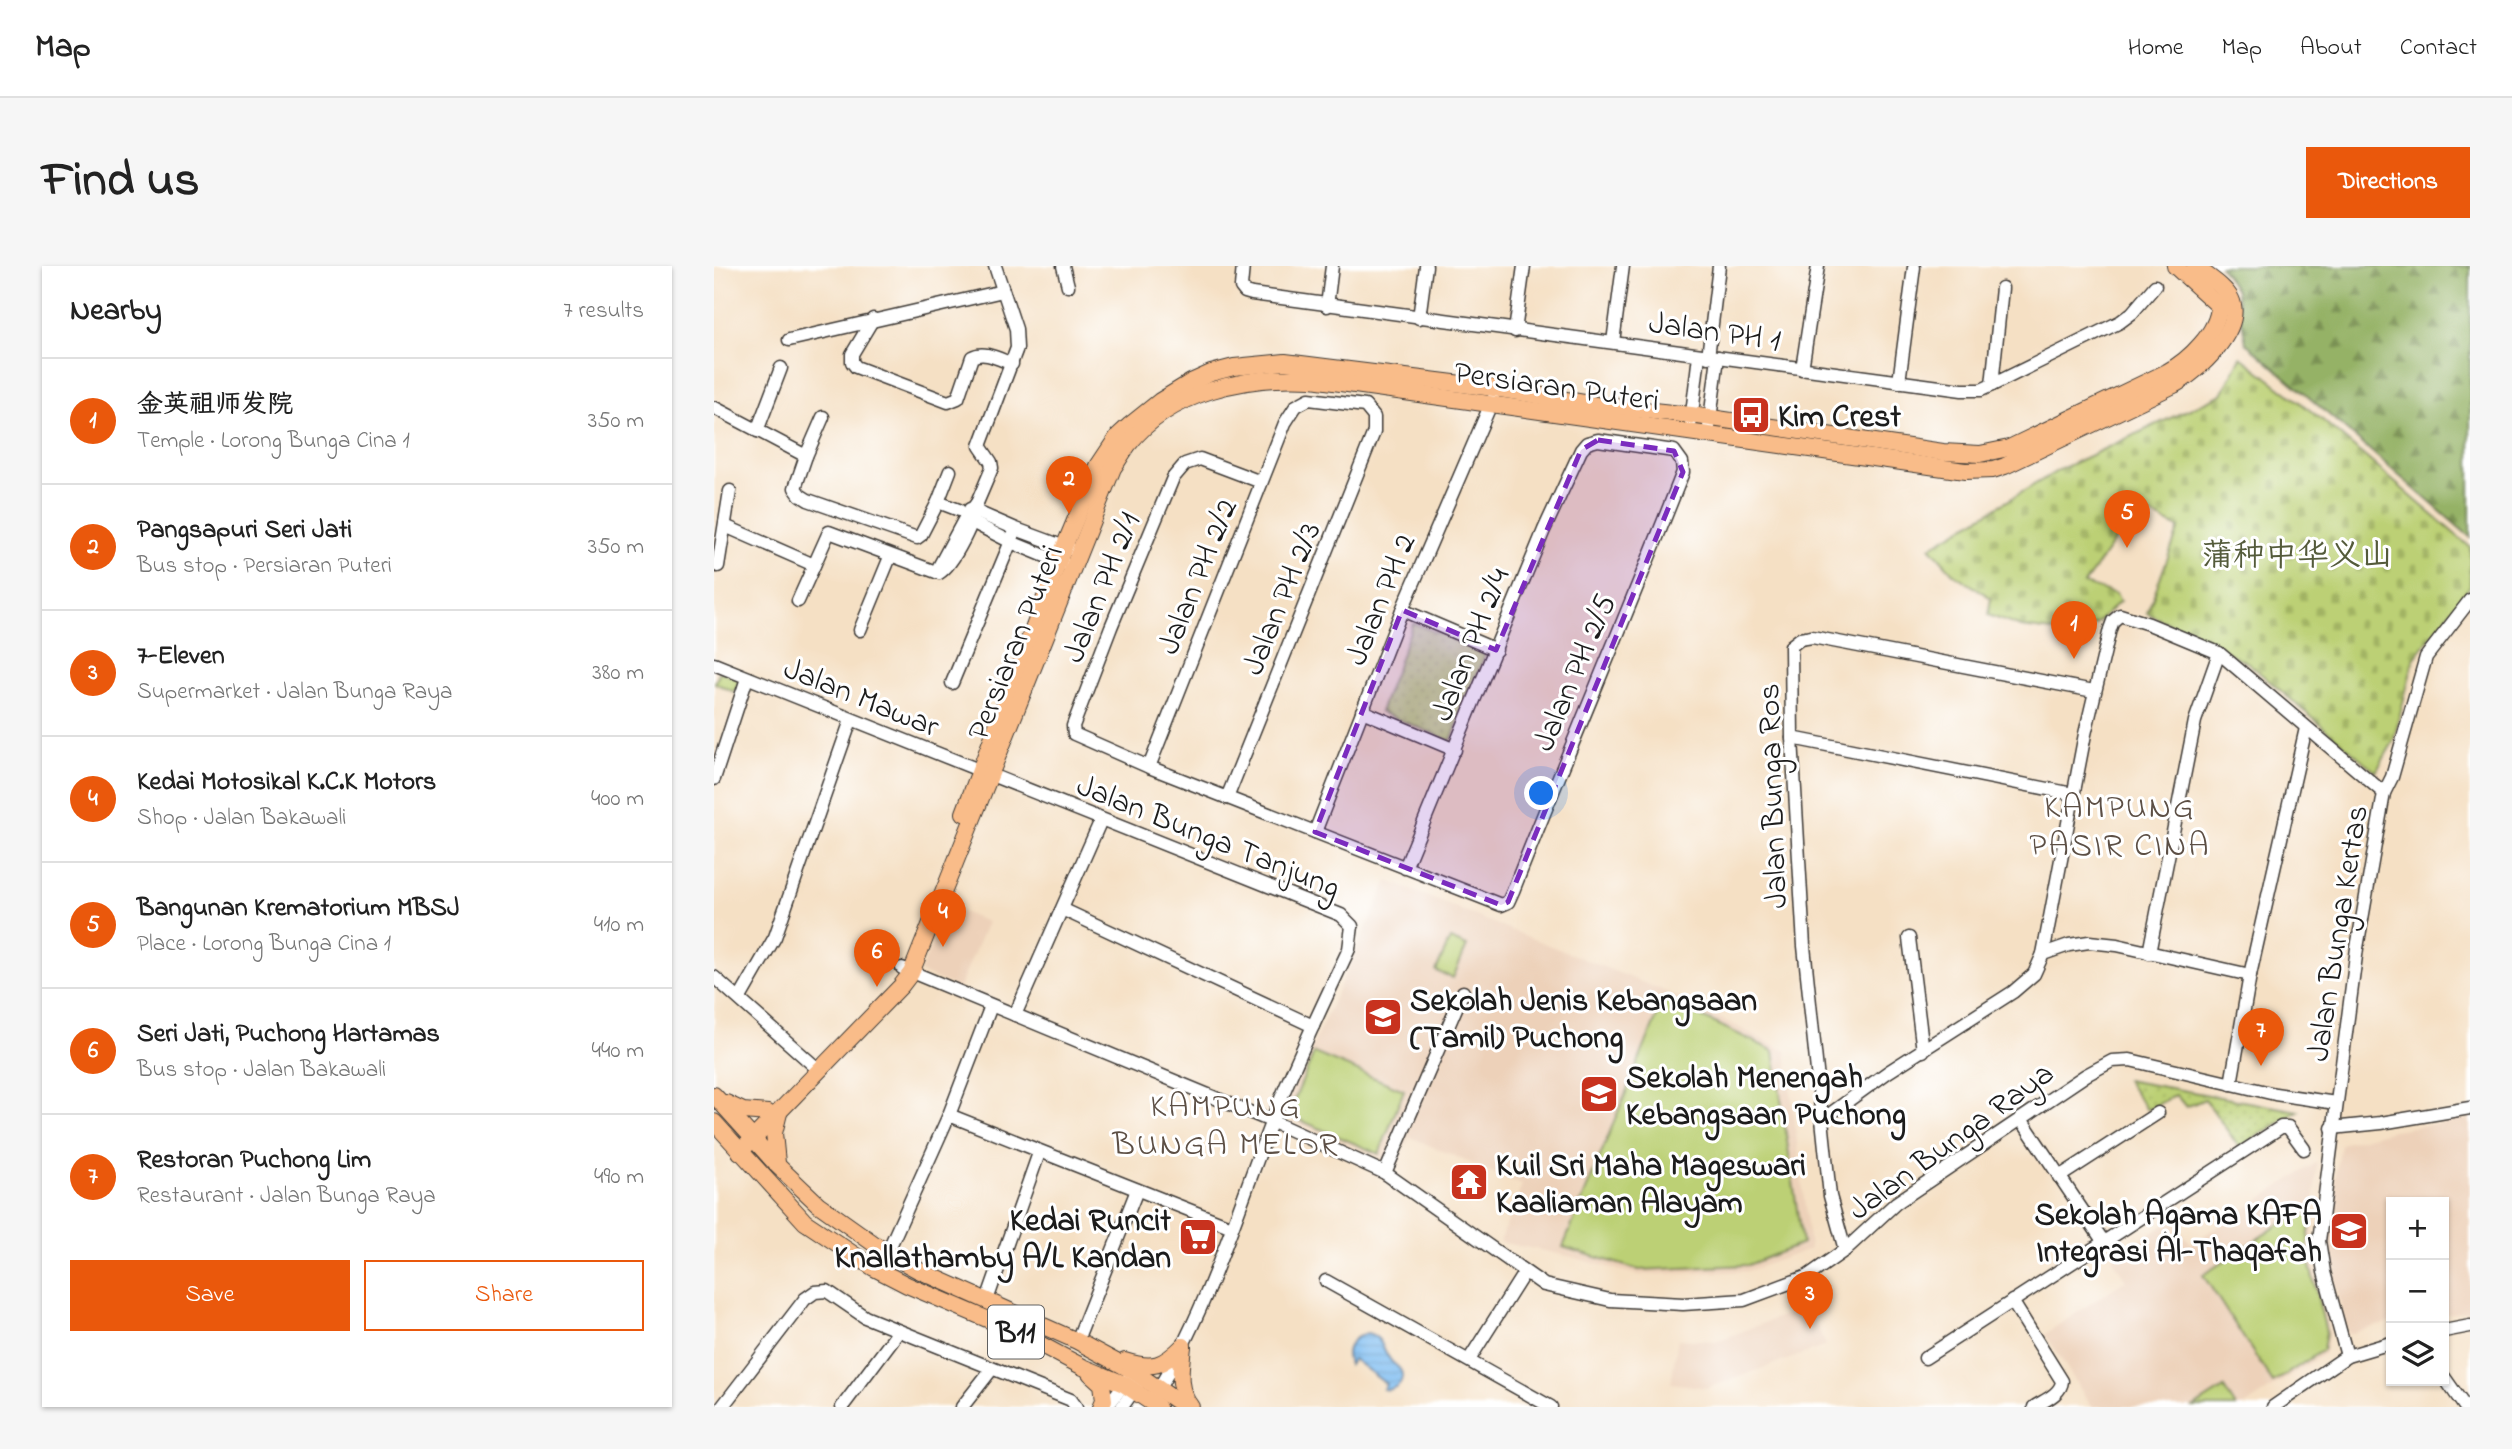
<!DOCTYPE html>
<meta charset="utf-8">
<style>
body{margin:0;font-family:"Indie Flower","LXGW WenKai TC",sans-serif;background:#f6f6f6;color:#222}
.controls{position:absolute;right:21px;bottom:21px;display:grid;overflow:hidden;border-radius:0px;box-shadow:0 2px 5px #0004}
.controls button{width:63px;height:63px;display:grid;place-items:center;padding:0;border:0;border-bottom:2px solid #e0e0e0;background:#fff;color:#222;font:35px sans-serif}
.you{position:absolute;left:828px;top:528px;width:24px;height:24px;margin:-18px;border:5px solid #fff;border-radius:50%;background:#1a73e8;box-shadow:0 0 0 10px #1a73e833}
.badge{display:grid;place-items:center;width:46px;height:46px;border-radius:50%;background:#ea580c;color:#fff;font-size:23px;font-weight:700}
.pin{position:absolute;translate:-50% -58px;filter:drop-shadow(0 2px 4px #0008)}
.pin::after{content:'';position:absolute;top:37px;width:24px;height:21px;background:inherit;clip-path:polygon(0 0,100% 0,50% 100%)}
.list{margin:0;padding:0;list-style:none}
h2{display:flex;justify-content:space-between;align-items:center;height:91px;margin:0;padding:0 28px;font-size:30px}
h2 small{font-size:23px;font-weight:400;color:#767676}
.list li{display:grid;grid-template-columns:46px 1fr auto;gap:21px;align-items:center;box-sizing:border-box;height:126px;padding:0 28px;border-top:2px solid #e0e0e0}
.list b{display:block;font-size:26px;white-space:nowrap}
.list p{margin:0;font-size:23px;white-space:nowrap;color:#767676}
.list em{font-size:23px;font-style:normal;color:#767676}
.actions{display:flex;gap:14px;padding:21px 28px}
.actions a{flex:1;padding:16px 0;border:2px solid #ea580c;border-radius:0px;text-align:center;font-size:24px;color:#ea580c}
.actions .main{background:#ea580c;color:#fff}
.icon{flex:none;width:38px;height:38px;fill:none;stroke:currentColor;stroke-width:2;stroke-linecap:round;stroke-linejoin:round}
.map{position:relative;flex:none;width:1756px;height:1141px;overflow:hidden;border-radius:0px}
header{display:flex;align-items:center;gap:42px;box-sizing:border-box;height:98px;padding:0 35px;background:#fff;border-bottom:2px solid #e0e0e0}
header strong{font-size:33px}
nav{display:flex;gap:38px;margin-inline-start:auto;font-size:24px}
.intro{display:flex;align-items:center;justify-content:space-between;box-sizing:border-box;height:168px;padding:0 42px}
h1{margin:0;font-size:49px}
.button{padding:18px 32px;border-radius:0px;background:#ea580c;color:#fff;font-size:24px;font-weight:700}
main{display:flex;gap:42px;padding:0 42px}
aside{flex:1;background:#fff;border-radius:0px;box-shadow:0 2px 5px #0004}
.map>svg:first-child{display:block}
</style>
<header>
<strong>Map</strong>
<nav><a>Home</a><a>Map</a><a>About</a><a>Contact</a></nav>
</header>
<div class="intro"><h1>Find us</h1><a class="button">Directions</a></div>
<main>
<aside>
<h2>Nearby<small>7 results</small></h2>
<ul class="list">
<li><span class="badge">1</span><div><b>金英祖师发院</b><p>Temple · Lorong Bunga Cina 1</p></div><em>350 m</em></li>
<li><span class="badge">2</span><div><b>Pangsapuri Seri Jati</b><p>Bus stop · Persiaran Puteri</p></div><em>350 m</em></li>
<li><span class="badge">3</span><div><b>7-Eleven</b><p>Supermarket · Jalan Bunga Raya</p></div><em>380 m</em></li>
<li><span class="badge">4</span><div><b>Kedai Motosikal K.C.K Motors</b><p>Shop · Jalan Bakawali</p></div><em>400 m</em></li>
<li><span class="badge">5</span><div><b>Bangunan Krematorium MBSJ</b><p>Place · Lorong Bunga Cina 1</p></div><em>410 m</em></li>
<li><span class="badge">6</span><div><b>Seri Jati, Puchong Hartamas</b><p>Bus stop · Jalan Bakawali</p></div><em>440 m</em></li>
<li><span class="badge">7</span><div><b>Restoran Puchong Lim</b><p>Restaurant · Jalan Bunga Raya</p></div><em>490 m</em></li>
</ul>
<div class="actions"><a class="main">Save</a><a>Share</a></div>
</aside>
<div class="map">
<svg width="1756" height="1141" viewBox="0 0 1756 1141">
<defs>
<pattern id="grass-dots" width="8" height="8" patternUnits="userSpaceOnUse" patternTransform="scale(1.75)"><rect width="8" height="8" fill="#bcd074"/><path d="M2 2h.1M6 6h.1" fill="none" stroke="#a1b264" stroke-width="1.8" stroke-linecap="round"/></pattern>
<pattern id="forest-firs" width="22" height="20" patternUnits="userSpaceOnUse" patternTransform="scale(1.75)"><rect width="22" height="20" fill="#95b266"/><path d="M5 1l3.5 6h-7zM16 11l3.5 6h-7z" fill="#799053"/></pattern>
<pattern id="cemetery-stones" width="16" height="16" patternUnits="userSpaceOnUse" patternTransform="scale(1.75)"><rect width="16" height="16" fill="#bcd074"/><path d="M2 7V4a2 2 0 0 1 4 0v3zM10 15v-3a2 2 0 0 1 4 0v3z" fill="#a1b264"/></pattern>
<pattern id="water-rules" width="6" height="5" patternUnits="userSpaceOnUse" patternTransform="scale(1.75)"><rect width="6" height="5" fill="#7cbcf1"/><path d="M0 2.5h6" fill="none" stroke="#6ba1ce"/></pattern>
</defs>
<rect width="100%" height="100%" fill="#fff"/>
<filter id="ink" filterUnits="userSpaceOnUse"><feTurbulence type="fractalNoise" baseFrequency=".0143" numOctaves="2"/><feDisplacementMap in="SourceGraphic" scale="14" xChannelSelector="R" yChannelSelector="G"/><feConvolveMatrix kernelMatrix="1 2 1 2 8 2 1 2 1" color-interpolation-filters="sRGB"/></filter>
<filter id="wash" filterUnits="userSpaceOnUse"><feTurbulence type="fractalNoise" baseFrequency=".00686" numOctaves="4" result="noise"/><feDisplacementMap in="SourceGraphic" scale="28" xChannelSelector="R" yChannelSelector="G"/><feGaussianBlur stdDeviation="1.57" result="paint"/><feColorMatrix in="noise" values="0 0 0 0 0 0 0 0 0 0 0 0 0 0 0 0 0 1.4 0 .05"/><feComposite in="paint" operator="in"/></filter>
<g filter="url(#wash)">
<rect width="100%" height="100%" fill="#f5e0c4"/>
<g fill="#edd1b9">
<path d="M 674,615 L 955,727 L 1072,785 L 1096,983 L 1034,1005 L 923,1009 L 855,990 L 786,976 L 808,919 L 696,871 L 681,901 L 666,892 L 566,850 Z"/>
<path d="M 233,640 L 273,656 L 245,722 L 206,706 Z"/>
<path d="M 1756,853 L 1756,1045 L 1730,1048 L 1730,936 L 1677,936 L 1677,1056 L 1634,1068 L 1613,982 L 1615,947 L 1627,878 L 1679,864 Z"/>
<path d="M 1603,896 L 1597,990 L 1615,1066 L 1611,1087 L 1529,1141 L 1378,1141 L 1331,1068 L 1412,1014 L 1398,992 L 1459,954 L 1477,978 Z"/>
<path d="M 1094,1040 L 1112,1080 L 993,1122 L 957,1117 L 964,1073 L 1003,1075 Z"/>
</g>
<g fill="url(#grass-dots)" stroke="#6c7648" stroke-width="2">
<path d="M 699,357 L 772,386 L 737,475 L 666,446 Z"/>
<path d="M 1412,814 L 1584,845 L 1525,881 L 1491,833 L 1472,841 L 1462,829 L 1433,844 Z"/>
</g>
<path fill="url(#forest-firs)" stroke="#586741" stroke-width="2" d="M 1506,0 L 1756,0 L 1756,271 L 1532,77 L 1522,24 Z"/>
<path fill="url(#cemetery-stones)" stroke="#6c7648" stroke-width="2" d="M 1527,91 L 1606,152 L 1756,281 L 1756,320 L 1700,393 L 1679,476 L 1662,506 L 1533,396 L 1433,347 L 1465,262 L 1423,242 L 1370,318 L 1402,328 L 1406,335 L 1382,358 L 1346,366 L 1307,361 L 1274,349 L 1277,332 L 1240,308 L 1216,281 L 1345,204 L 1508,128 Z"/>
<g fill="#bcd074" stroke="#6c7648" stroke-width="2">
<path d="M 6,405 L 26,414 L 20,426 L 1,417 Z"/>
<path d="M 736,673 L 753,680 L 739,712 L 722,705 Z"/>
<path d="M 950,733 L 1060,785 L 1088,978 L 1034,999 L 925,1004 L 849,981 Z"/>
<path d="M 600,787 L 690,824 L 665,888 L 574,849 Z"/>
<path d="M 1597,948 L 1593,987 L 1612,1066 L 1609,1084 L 1559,1117 L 1489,1009 L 1569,956 Z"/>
<path d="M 1510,1122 L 1522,1141 L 1480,1141 Z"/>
</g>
<path fill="url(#water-rules)" stroke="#4c6c86" stroke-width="2" d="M 653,1067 C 670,1071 668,1085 678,1096 C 682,1100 687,1102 688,1108 C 689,1119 678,1125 669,1123 L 672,1118 L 639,1093 L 635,1099 C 629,1082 637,1072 653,1067 Z"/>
</g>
<g filter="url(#ink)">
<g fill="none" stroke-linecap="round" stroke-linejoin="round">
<g stroke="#3d3935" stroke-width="15">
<g id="minor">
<path d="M 349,0 L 354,20"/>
<path d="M 529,0 L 527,21 L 531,26 L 538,28 L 1248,124 L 1267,124 L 1278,119 L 1406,56 L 1418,47 L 1441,20"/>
<path d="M 613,40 L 618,0"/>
<path d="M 705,52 L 712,0"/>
<path d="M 159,53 L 138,88 L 138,96 L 142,101 L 234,136 L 244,132 L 258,91 C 270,84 285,93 298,98"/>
<path d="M 801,65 L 810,0"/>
<path d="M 75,74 L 289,25"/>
<path d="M 899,76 L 909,0"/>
<path d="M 994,91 L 1005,0"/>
<path d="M 1088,103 L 1104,0"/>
<path d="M 1185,116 L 1200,1"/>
<path d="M 1278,119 L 1288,22"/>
<path d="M 1,142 L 92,190"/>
<path d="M 109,151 L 92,190 L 81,222 L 86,229 L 94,234 L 203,272 L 207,269 L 224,236 L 236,205"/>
<path d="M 977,156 L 985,89"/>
<path d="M 43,165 L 67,102"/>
<path d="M 994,169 L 1004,91"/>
<path d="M 547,216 L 486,193 L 471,198 L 459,212 L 397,361 L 359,460 L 360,468 L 435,501 L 787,639 L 794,636 L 799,625 C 854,485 914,347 969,206 L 968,196 L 960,185 L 884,174 L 873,177 L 867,184 L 830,264 L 691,602"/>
<path d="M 224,236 L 245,244"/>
<path d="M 263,237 L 278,202 L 277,196 L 266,180 L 303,82 L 302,63 L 281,0"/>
<path d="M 256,243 L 302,263 L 356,283"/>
<path d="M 252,253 L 297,276 L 353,299"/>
<path d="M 11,260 L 100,299"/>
<path d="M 4,300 L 16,225"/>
<path d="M 84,335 L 115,266 L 222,306 L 225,307 C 240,298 261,254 263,237 L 251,252 L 222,306"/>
<path d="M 688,344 L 782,384"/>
<path d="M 146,364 L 176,291"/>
<path d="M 0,398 L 627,649 L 638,660 L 635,683 C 608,740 580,798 557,857 C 522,947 492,1049 440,1130"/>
<path d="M 238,417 L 300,268"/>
<path d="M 648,445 L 741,484"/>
<path d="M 1078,472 L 1359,528"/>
<path d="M 435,501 L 571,157 L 582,140 L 595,133 L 651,140 L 660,151 L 660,166 L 513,532"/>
<path d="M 0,513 L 33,412"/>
<path d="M 601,566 L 688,344 L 779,133"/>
<path d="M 350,644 L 599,760"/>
<path d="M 1195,672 L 1209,785"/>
<path d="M 1435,687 L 1481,455 L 1505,387"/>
<path d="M 1329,688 L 1371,468 L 1396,363 L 1399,355 L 1406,349 L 1435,358 L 1505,387 L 1670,527"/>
<path d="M 188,702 L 557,855 L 671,907 L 830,1019 L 896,1034 L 969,1038 L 1030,1034 L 1094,1010 L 1131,984 L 1182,937 L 1372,809 L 1398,795 L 1416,794 L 1561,828 L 1622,837"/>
<path d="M 0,711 L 106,805"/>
<path d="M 26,732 L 61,671 L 137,454"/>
<path d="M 301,749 L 387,554"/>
<path d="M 1517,818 L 1536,709 L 1592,462"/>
<path d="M 235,849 L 518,961"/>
<path d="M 1109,853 L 1174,806 L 1299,726 L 1320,708 L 1329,688 L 1355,679 L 1375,676 L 1403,679 L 1536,709"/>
<path d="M 1307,853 L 1389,975"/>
<path d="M 1618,862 L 1667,857 L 1756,842"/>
<path d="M 671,907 L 749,726"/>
<path d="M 1345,911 L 1444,847"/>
<path d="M 1131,984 L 1116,930 L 1090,680 L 1078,472 L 1077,380 L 1086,373 L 1098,371 L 1380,425"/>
<path d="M 173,987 L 235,849 L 277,740"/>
<path d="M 612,1015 L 837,1141"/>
<path d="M 273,1034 L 325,887"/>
<path d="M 1298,1035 L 1348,1115 C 1347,1128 1331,1134 1320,1141"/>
<path d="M 1730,1065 L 1756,1060"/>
<path d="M 363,1075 L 423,924"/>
<path d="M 1633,1090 L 1610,1006 L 1605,975 L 1643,682 L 1670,527 L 1678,511 L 1712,391 L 1756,334"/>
<path d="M 1211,1092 L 1567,861 L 1574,861 L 1590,883"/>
<path d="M 755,1094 L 810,1007"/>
<path d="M 1730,1111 L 1751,1141"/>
<path d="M 8,1141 L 91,1033 L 101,1026 L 113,1025 L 151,1051 L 357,1134 L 362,1141"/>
<path d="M 128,1141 L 185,1065"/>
<path d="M 248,1141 L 277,1104"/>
<path d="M 393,1141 L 415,1111"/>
<path d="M 408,1141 L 424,1118"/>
<path d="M 1559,1141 L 1633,1090 L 1677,1077"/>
</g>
</g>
<g stroke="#3d3935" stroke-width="18">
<g id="major">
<path d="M 250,547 L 350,281 L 384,200 L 404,170 L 416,159 L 446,135 L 477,116 L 497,107 L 520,101 L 571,96 L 780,122 L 882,139 L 977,149 L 1229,186 L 1266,188 L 1295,182 L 1453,106 C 1475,94 1504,66 1505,40 L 1461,0"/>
<path d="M 0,829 L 63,899 L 104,938 L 173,987 L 204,1004 L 363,1075 L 419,1105 L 471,1141"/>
<path d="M 12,837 L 29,845 L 54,847"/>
<path d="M 0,856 L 91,956 L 160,1002 L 193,1019 L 301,1065 L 369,1101 L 410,1118 L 444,1141"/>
<path d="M 26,886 L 187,720 L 197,707 L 399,202 C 404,195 409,186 414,179 C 456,125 533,109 598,113 L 1251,205 L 1279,204 L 1291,200 L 1460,119 C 1483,107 1531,63 1517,33 C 1511,20 1491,9 1481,0"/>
<path d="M 63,897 L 60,867 L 65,847"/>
<path d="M 469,1080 C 467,1103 462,1122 477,1141"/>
<path d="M 411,1095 C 439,1104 449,1100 469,1080"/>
<path d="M 376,1107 L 388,1118 L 390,1134 L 387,1141"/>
</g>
</g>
<use href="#minor" stroke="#fff" stroke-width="12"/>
<use href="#major" stroke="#f9bc89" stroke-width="16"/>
</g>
</g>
<path fill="#7b2cbf" fill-opacity="0.2" stroke="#7b2cbf" stroke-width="5" stroke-dasharray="14 9" stroke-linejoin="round" d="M 884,174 L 960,185 L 969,206 L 794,636 L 787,639 L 601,566 L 688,344 L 782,384 L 867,184 Z"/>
<defs>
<g id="bus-square" transform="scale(2.0125)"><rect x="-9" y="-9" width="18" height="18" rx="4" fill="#c8321e" stroke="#fff"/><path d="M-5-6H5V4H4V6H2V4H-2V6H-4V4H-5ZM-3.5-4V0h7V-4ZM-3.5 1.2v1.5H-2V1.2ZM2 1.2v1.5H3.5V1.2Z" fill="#fff"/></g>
<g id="school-square" transform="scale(2.0125)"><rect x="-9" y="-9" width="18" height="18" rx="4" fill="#c8321e" stroke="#fff"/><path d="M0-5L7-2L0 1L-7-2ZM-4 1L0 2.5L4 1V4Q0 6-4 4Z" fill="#fff"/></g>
<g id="temple-square" transform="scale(2.0125)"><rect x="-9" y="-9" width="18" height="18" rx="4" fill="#c8321e" stroke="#fff"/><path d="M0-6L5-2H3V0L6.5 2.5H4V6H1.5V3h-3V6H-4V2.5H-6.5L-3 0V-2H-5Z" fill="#fff"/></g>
<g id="supermarket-square" transform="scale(2.0125)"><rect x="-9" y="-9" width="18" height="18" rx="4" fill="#c8321e" stroke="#fff"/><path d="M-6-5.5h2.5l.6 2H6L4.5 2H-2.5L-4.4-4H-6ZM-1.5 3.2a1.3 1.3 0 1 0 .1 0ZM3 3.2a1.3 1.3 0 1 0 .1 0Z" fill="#fff"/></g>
</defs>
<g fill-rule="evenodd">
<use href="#bus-square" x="1037" y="149"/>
<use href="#school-square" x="669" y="751"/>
<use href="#school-square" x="885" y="828"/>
<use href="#temple-square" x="755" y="916"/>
<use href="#school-square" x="1635" y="965"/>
<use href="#supermarket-square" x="484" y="971"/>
</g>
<g text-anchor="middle" stroke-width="6" stroke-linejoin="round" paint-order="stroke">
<rect fill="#fff" stroke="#606060" stroke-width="2" x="274" y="1039.5" width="56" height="53" rx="5"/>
<g font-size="30" font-weight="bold" fill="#1c1c1c">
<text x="302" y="1076">B11</text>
</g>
<g font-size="32" fill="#1c1c1c" stroke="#fff">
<text transform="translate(1001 64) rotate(8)" y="11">Jalan PH 1</text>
<text transform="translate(843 119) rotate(8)" y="11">Persiaran Puteri</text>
<text transform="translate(482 310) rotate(-68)" y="11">Jalan PH 2/2</text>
<text transform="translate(386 321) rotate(-68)" y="11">Jalan PH 2/1</text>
<text transform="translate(566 332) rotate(-68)" y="11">Jalan PH 2/3</text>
<text transform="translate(665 333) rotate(-68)" y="11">Jalan PH 2</text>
<text transform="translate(300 376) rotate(-68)" y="11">Persiaran Puteri</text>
<text transform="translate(755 378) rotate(-68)" y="11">Jalan PH 2/4</text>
<text transform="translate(859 406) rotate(-67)" y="11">Jalan PH 2/5</text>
<text transform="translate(148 430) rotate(22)" y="11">Jalan Mawar</text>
<text transform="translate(1057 530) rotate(-92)" y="11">Jalan Bunga Ros</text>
<text transform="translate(495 569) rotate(22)" y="11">Jalan Bunga Tanjung</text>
<text transform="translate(1622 667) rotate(-81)" y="11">Jalan Bunga Kertas</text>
<text transform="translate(1236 874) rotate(-36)" y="11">Jalan Bunga Raya</text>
</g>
<g font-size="32" font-weight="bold" fill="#1c1c1c" stroke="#fff" text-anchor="start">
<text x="1064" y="160">Kim Crest</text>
<text x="696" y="744">Sekolah Jenis Kebangsaan<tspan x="696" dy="37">(Tamil) Puchong</tspan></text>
<text x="912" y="821">Sekolah Menengah<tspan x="912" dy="37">Kebangsaan Puchong</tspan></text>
<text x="782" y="909">Kuil Sri Maha Mageswari<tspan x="782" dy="37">Kaaliaman Alayam</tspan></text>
<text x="1608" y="958" text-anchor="end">Sekolah Agama KAFA<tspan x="1608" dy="37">Integrasi Al-Thaqafah</tspan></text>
<text x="457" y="964" text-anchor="end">Kedai Runcit<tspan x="457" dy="37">Knallathamby A/L Kandan</tspan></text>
</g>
<g font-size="32" fill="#545b3b" stroke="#fff">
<text x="1583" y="299">蒲种中华义山</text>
</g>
<g font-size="33" letter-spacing="2" fill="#5c4f45" stroke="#fff">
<text x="1406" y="551">KAMPUNG<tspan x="1406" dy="38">PASIR CINA</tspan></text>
<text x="512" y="850">KAMPUNG<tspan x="512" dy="38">BUNGA MELOR</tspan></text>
</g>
</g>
</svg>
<div class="controls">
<button>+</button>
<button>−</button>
<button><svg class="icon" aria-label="layers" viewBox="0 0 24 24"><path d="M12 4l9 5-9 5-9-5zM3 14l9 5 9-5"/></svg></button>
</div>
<div class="you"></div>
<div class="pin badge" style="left:1360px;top:393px">1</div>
<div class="pin badge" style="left:355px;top:248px">2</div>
<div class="pin badge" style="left:1096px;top:1063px">3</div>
<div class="pin badge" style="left:229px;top:681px">4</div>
<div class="pin badge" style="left:1413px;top:282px">5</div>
<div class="pin badge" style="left:163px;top:721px">6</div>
<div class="pin badge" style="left:1547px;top:800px">7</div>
</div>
</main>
